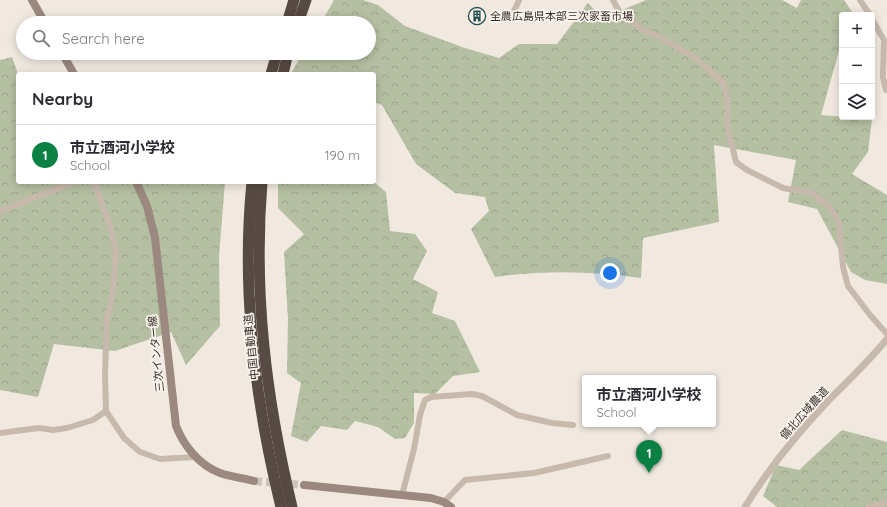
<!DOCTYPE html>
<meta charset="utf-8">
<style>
body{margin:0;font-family:Quicksand,"Noto Sans JP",sans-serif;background:#f2f2f3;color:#2b2b33}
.controls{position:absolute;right:12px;top:12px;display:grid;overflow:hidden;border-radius:4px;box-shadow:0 2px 10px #0003}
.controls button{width:36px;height:36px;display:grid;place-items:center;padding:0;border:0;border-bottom:1px solid #e1e1e2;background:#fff;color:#2b2b33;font:20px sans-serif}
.you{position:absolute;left:610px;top:273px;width:14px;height:14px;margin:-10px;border:3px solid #fff;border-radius:50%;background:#1a73e8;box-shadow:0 0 0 6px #1a73e833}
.badge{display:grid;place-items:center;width:26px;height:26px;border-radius:50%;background:#0b8043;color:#fff;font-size:13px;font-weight:700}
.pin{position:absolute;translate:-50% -33px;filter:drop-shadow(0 1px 2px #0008)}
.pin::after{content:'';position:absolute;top:21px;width:14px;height:12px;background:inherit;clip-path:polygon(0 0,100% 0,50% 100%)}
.popup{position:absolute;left:582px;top:375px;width:134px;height:52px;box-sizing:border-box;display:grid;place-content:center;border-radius:4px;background:#fff;filter:drop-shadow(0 1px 3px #0005);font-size:13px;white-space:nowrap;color:#7c7c81}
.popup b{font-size:15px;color:#2b2b33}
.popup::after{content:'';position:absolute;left:50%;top:100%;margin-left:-8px;border:8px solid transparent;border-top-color:#fff}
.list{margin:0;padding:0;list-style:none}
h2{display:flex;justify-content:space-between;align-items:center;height:52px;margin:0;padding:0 16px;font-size:17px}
h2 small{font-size:13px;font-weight:400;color:#7c7c81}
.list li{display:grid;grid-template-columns:26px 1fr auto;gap:12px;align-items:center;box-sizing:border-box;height:60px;padding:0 16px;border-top:1px solid #e1e1e2}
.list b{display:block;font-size:15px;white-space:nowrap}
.list p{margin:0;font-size:13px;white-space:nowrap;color:#7c7c81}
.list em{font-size:13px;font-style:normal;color:#7c7c81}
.icon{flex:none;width:22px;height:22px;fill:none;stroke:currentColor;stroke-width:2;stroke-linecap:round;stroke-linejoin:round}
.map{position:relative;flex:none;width:887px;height:507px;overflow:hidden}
.search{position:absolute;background:#fff;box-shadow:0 2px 10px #0003;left:16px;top:16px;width:360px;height:44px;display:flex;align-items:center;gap:10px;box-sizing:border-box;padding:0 14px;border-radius:22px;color:#7c7c81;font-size:15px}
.panel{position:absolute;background:#fff;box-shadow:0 2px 10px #0003;left:16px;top:72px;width:360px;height:112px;border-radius:4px}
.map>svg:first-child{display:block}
</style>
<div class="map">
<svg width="887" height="507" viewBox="0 0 887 507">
<defs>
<pattern id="forest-crowns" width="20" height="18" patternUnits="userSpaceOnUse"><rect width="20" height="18" fill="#b5bfa1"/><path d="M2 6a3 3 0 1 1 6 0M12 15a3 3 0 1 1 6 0" fill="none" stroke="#9ca48b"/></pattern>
</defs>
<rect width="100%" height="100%" fill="#f1e9e0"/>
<g fill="url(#forest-crowns)">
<path d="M 334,0 L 363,0 L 378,5 L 405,26 L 465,48 L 499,58 L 519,44 L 557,44 L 588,3 L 603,18 L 646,0 L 782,0 L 797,8 L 801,0 L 844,0 L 854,15 L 842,15 L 842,40 L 821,115 L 872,119 L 868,152 L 852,174 L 887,195 L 887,284 L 865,280 L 851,272 L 817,209 L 788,202 L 796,160 L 714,145 L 719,222 L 643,238 L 641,278 C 592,271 544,270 495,277 L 471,229 L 489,211 L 485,197 L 455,193 L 416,164 L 382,105 L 374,102 L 374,74 L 291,73 L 303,53 L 369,53 L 369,23 L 321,23 Z"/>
<path d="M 12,57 L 18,74 L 18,182 L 225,182 L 219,256 L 220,326 L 186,365 L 171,332 L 115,351 L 54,344 L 38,397 L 0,390 L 0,60 Z"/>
<path d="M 278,182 L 374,182 L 386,192 L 390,231 L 415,234 L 427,251 L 413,279 L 438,292 L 432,313 L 455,321 L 480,372 L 453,376 L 435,394 L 414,393 L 414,423 L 405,438 L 395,439 L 378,427 L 355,421 L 347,430 L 321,426 L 307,442 L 291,436 L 301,383 L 287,373 L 288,319 L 284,252 L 304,234 L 278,208 Z"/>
<path d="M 842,430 L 887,442 L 887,507 L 777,507 L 763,496 L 776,465 L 799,470 Z"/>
</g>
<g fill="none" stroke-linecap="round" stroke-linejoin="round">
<path stroke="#ccc4bc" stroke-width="8" stroke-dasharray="8 4" stroke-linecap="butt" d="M 254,481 L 304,485"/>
<g stroke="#c8b9ad" stroke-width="6">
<path d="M 613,0 L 620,13 L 641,29 L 659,37 L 691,55 L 722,81 L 728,101 L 727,124 L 736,162 L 747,170 L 783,188 L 812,193 L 830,207 L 839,222 L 843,267 L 848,286 L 870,315 L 887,334"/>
<path d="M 860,0 L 870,15"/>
<path d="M 511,18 L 519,0"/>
<path d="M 872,19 L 884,40 L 883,77 L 886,90"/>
<path d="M 94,182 L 111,229 L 116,250 L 113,292 L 107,319 L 105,374 L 106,411 L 124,438 L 140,452 L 160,459 L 196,457"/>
<path d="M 0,211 L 75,182"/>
<path d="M 0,433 L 39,428 L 53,430 L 67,428 L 93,420 L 106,411"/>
<path d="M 402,495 L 414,449 L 420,415 L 425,400 L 431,397 L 472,394 L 482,396 L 517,415 L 552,423 L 573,425"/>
<path d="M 444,502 L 465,480 L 534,473 L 608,456"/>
<path d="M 869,507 L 887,502"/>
</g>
<path stroke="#c8b9ad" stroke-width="7" d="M 745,507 C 768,469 797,434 828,401 C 848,381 869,361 887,339"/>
<g stroke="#9b897f" stroke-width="8">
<path d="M 32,0 L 45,23"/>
<path d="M 62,53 L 74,74"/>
<path d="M 136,182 L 147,206 L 155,238 L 176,426 C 184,446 199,465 220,473 C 231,477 243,478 254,481"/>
<path d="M 304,485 L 431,498 L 444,502 L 451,507"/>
</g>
<g stroke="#574943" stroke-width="11">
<path d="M 287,23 L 294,0"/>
<path d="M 298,23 L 306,0"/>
<path d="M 271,74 L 277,53"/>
<path d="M 283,74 L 288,53"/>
<path d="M 252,182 C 241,291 255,401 281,507"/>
<path d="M 262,182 C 253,293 266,399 292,507"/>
</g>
</g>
<defs>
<g id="building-ring" transform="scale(0.9)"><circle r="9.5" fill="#f9f3ec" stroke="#245254" stroke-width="1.5"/><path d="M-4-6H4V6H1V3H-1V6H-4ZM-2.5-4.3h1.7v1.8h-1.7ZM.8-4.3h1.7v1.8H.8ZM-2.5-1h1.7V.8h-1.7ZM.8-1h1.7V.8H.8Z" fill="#245254"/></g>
</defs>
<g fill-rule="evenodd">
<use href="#building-ring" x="477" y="16"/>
</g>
<g text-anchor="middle" stroke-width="3.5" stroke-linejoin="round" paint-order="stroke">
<g font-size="11" fill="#372f2b" stroke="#f9f3ec" text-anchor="start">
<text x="490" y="20">全農広島県本部三次家畜市場</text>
</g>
<g font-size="11" fill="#372f2b" stroke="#f9f3ec">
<text transform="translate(251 347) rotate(-96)" y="4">中国自動車道</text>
<text transform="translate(156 354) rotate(-96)" y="4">三次インター線</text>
<text transform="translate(804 413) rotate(-48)" y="4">備北広域農道</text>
</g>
</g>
</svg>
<div class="controls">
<button>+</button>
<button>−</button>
<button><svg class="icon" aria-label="layers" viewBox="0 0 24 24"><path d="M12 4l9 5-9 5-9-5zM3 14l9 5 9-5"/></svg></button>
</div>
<div class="you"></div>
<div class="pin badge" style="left:649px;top:473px">1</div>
<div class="popup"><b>市立酒河小学校</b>School</div>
<div class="search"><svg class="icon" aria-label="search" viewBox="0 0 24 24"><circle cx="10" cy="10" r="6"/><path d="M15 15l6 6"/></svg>Search here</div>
<section class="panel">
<h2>Nearby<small></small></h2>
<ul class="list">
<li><span class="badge">1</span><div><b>市立酒河小学校</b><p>School</p></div><em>190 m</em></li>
</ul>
</section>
</div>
